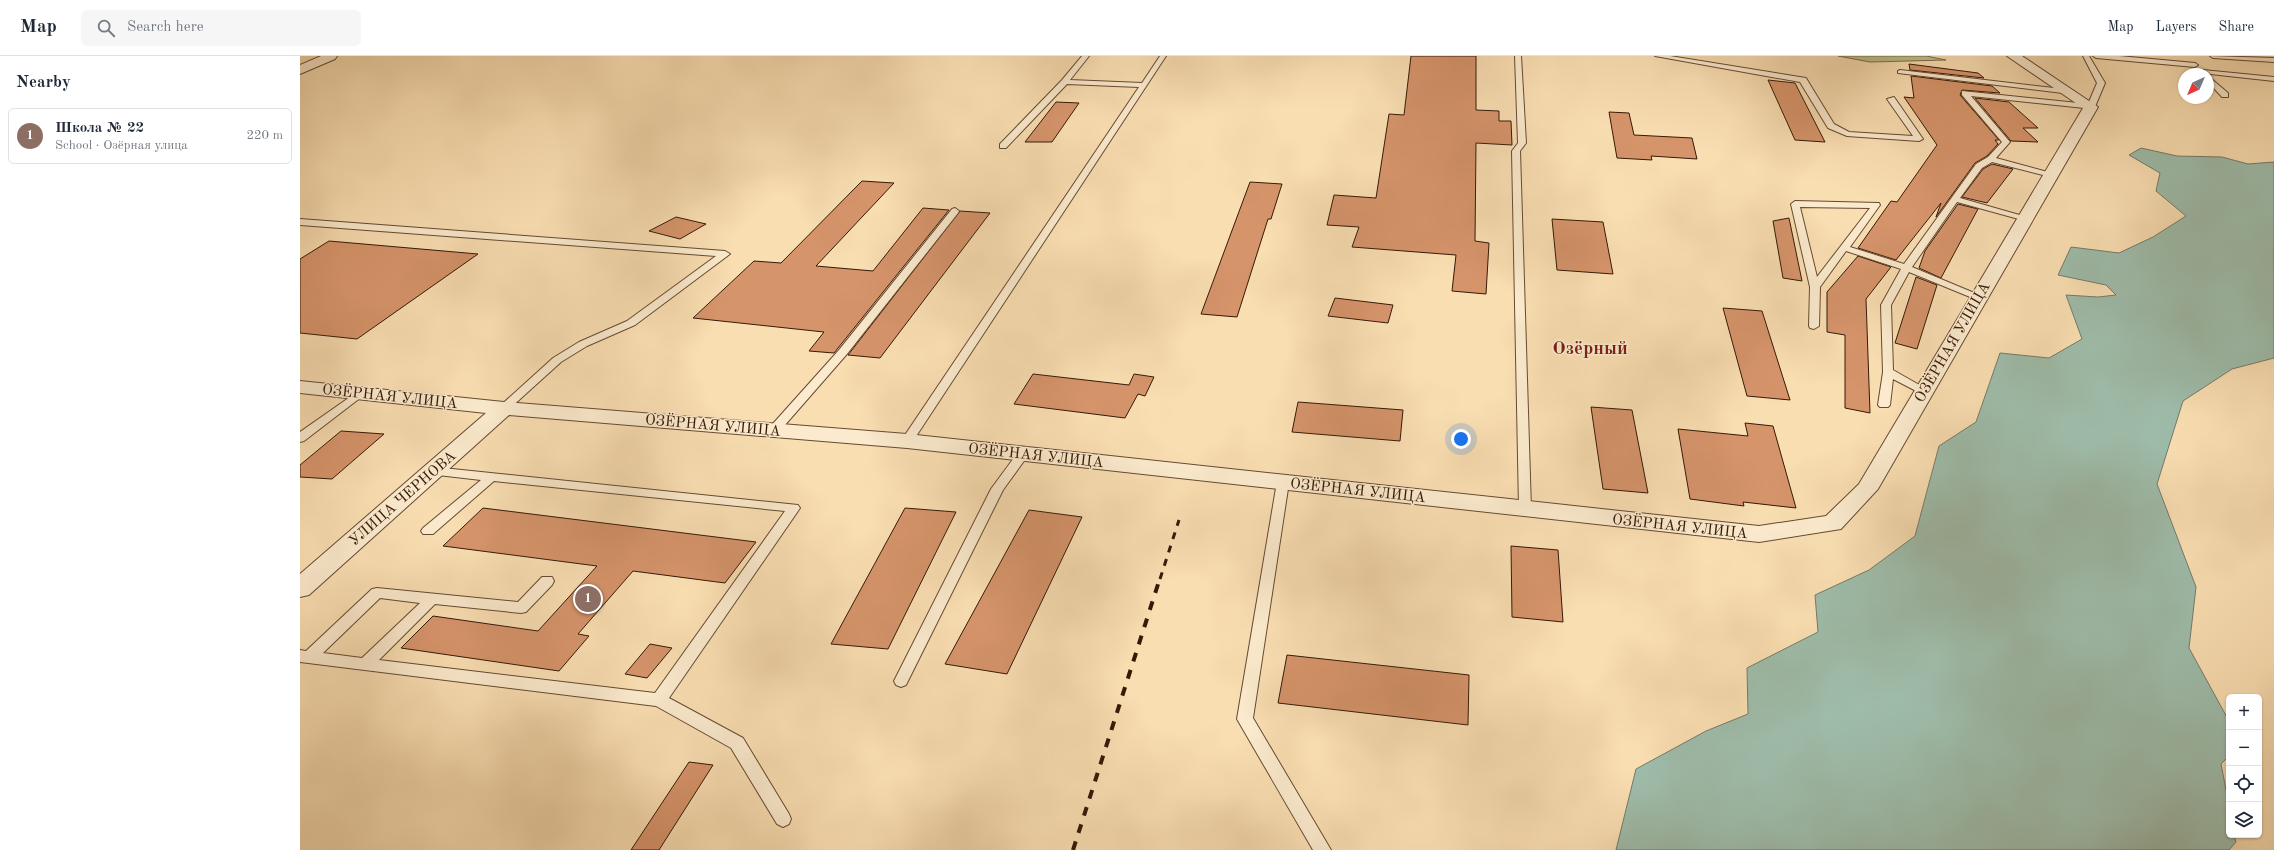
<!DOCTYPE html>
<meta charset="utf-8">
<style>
body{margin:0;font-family:"Old Standard TT",serif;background:#f6f6f7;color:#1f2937}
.controls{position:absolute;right:12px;bottom:12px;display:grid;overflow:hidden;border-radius:6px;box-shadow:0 1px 3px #0004}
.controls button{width:36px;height:36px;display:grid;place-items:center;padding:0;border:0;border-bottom:1px solid #e0e1e3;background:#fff;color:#1f2937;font:20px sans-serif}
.compass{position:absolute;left:1878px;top:12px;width:36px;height:36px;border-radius:50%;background:#fff;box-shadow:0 1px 3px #0004;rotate:224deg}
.you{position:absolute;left:1161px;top:383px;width:14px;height:14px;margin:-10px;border:3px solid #fff;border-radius:50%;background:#1a73e8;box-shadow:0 0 0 6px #1a73e833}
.badge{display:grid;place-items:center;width:26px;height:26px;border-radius:50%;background:#8f2418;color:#fff;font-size:13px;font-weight:700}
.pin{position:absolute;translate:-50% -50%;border:2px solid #fff;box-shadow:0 1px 4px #0006}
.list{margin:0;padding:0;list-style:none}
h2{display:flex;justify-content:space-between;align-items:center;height:52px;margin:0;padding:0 16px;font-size:17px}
h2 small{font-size:13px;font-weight:400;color:#747a83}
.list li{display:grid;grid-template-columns:26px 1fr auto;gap:12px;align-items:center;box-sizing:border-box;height:56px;margin:0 8px 8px;padding:0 8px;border:1px solid #e0e1e3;border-radius:6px}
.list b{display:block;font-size:15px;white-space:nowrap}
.list p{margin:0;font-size:13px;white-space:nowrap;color:#747a83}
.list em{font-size:13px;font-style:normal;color:#747a83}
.icon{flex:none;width:22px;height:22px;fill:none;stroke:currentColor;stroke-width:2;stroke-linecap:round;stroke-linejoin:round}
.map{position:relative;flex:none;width:1974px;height:794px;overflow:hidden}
header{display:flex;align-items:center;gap:24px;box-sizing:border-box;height:56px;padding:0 20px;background:#fff;border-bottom:1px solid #e0e1e3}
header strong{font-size:19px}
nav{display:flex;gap:22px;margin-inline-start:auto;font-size:14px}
.search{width:280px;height:36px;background:#f6f6f7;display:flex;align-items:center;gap:10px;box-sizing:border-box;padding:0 14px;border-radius:6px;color:#747a83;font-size:15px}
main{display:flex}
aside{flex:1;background:#fff}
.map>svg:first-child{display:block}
</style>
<header>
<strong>Map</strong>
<div class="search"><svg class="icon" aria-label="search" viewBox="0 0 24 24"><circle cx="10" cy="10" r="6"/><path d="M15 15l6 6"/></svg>Search here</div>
<nav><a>Map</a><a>Layers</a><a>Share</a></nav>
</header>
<main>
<aside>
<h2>Nearby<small></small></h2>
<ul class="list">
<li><span class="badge" style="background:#8d6e63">1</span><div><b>Школа № 22</b><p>School · Озёрная улица</p></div><em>220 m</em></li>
</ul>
</aside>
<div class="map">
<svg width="1974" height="794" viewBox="0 0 1974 794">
<rect width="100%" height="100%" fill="#f9deb2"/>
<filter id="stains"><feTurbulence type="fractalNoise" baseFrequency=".005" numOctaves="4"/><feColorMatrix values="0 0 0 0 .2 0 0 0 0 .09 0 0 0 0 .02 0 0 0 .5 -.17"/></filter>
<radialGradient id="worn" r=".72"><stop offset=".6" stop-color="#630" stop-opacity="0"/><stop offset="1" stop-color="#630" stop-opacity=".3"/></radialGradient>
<path fill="#bec18c" stroke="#7a6d4a" d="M 1538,0 L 1626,0 L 1646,4 L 1570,6 Z"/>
<path fill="#9ebcaa" stroke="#747b69" d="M 1841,92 L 1877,100 L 1922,101 L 1948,108 L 1974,106 L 1974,302 L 1932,313 L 1883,345 L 1857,428 L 1896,531 L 1889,592 L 1929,665 L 1929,700 L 1921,708 L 1929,749 L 1929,779 L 1934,779 L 1936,786 L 1929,794 L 1316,794 L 1336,713 L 1406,675 L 1448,658 L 1447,612 L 1518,576 L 1515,539 L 1569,514 L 1615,480 L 1639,390 L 1676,366 L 1700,297 L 1749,302 L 1782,283 L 1766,239 L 1798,241 L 1816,239 L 1806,229 L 1758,219 L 1771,191 L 1819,197 L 1853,181 L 1886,160 L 1856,135 L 1860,117 L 1829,99 Z"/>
<g fill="#d6946b" stroke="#351907">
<path d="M 1111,0 L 1176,0 L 1176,54 L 1199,55 L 1199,65 L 1211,65 L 1212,89 L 1176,87 L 1175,185 L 1189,187 L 1186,238 L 1152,235 L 1156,199 L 1052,191 L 1059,171 L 1027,169 L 1034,139 L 1076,142 L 1089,58 L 1104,59 Z"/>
<path d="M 1609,8 L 1678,17 L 1684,22 L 1610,14 Z"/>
<path d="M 1611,20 L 1692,30 L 1700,37 L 1662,34 L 1660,39 L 1699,84 L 1695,84 L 1698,88 L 1687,100 L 1675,107 L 1636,161 L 1641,147 L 1596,204 L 1558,192 L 1591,145 L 1597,146 L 1637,89 L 1604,41 L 1614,42 Z"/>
<path d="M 1468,24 L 1495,27 L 1525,86 L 1495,84 Z"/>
<path d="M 1675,42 L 1709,46 L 1738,72 L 1723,72 L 1738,86 L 1711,85 Z"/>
<path d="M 756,46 L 779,47 L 752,86 L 725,86 Z"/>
<path d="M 1309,56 L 1329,57 L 1334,79 L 1392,82 L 1397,103 L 1351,100 L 1352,104 L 1317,102 Z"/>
<path d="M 1692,108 L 1713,113 L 1687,147 L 1662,141 L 1683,113 Z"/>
<path d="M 562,125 L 594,127 L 516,210 L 573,215 L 623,152 L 649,154 L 534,297 L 509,295 L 524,276 L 393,262 L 454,205 L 481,207 Z"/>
<path d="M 950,126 L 982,128 L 971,163 L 968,163 L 937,261 L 901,258 Z"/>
<path d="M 1658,148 L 1678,153 L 1641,222 L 1619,212 L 1625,195 Z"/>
<path d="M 660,155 L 690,157 L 580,302 L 548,299 Z"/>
<path d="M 376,161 L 406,168 L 380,183 L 349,175 Z"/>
<path d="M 1489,162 L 1502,225 L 1483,222 L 1473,165 Z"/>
<path d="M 1252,163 L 1303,166 L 1313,218 L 1257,214 Z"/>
<path d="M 29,185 L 178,198 L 57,283 L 0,277 L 0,203 Z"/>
<path d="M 1558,200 L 1591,211 L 1566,243 L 1570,357 L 1545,352 L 1545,279 L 1527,276 L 1527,236 Z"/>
<path d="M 1616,221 L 1637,229 L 1617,293 L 1595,287 Z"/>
<path d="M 1035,242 L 1093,249 L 1088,267 L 1028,260 Z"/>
<path d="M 1423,252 L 1462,255 L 1490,344 L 1447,340 Z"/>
<path d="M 733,318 L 829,329 L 834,318 L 854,321 L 845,340 L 838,338 L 825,362 L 714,348 Z"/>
<path d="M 998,346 L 1103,354 L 1100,385 L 992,376 Z"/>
<path d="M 1291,351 L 1332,354 L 1348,437 L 1303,433 Z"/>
<path d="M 1445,367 L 1473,370 L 1496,452 L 1443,446 L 1444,450 L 1390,443 L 1378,373 L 1448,380 Z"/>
<path d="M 41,375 L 84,378 L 32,423 L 0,421 L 0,409 Z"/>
<path d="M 183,452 L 456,486 L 425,527 L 333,515 L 278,578 L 289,580 L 259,615 L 101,592 L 133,560 L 238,575 L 297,510 L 143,490 Z"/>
<path d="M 605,452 L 656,456 L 588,593 L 531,588 Z"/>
<path d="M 729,454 L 782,461 L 707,618 L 645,608 Z"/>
<path d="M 1211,490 L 1258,494 L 1263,566 L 1212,561 Z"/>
<path d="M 350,588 L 372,592 L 347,622 L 325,618 Z"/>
<path d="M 987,599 L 1169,619 L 1168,669 L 978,647 Z"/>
<path d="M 389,706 L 413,709 L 359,794 L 331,794 Z"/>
</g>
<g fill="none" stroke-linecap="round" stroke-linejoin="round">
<g stroke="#664a32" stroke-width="2">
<g id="service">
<path d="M 782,0 L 789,0 L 770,24 L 842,27 L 860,0 L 866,0 L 611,388 L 603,388 L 601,385 L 603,382 L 839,31 L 767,28 L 706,92 L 700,92 L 700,88 L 762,24 Z"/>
<path d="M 1215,0 L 1221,0 L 1226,87 L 1220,95 L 1231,453 L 1225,457 L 1219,453 L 1212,95 L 1218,87 Z"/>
<path d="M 1355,0 L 1370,0 L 1506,22 L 1534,68 L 1549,76 L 1613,80 L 1587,43 L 1594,41 L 1623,83 L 1619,85 L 1547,80 L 1528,72 L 1500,26 Z"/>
<path d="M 1783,0 L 1789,0 L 1805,27 L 1794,53 L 1671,40 L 1710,86 L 1696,102 L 1755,118 L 1751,121 L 1692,106 L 1682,112 L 1660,142 L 1730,162 L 1726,165 L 1657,146 L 1612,211 L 1684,241 L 1679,244 L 1675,243 L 1609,216 L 1591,249 L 1593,314 L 1630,335 L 1628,337 L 1620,337 L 1593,323 L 1590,349 L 1588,351 L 1580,351 L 1578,349 L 1583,316 L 1581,249 L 1601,213 L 1546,195 L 1520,231 L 1519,270 L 1514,273 L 1510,272 L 1509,270 L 1510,231 L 1491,148 L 1495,145 L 1579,147 L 1580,149 L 1550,191 L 1604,208 L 1676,108 L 1688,101 L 1702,86 L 1662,39 L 1662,35 L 1788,48 L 1797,27 ZM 1500,151 L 1570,152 L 1517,221 Z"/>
<path d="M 1793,0 L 1819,0 L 1895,7 L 1898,9 L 1895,11 L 1796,2 Z"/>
<path d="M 1910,0 L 1974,2 L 1974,6 L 1913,2 Z"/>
<path d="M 1600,14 L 1771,34 L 1775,36 L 1771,38 L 1598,17 L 1598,15 Z"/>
<path d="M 1903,14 L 1974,21 L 1974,25 L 1901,17 L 1901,15 Z"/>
<path d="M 1908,20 L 1928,37 L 1928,41 L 1922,41 L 1908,26 Z"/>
<path d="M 655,152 L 659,155 L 658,157 L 547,298 L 478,377 L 470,377 L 468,374 L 470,371 L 539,294 L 652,153 Z"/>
<path d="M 0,163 L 425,195 L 430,198 L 335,269 L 287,290 L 261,306 L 208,354 L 200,354 L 198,352 L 200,350 L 253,302 L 279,286 L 327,265 L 416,200 L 0,169 Z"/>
<path d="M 60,334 L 66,337 L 64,339 L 4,385 L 0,386 L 0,376 Z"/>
<path d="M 723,394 L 729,398 L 703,434 L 606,629 L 601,631 L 596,629 L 594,625 L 691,433 L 719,395 Z"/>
<path d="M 133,411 L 498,449 L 500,452 L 498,455 L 369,642 L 443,682 L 489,758 L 491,763 L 489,768 L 483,771 L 477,768 L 431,692 L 356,650 L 0,606 L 0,594 L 6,595 L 72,533 L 77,532 L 218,546 L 242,521 L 252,521 L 254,525 L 252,529 L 226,556 L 221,557 L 135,548 L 79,604 L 355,637 L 485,455 L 194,425 L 133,478 L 123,478 L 121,475 L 123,472 L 181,424 L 129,418 L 127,415 L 129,412 ZM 80,542 L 120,547 L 62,602 L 23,597 Z"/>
<path d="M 983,422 L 989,426 L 953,662 L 1031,794 L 1013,794 L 937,663 L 977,426 Z"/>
</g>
</g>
<g stroke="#664a32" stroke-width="2">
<g id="minor">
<path d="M 21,0 L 37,0 L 35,3 L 0,18 L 0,9 Z"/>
<path d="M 1707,0 L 1722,0 L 1798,51 L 1578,433 L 1541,473 L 1459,486 L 607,392 L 209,359 L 9,539 L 0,541 L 0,518 L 186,357 L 0,337 L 0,325 L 204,346 L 607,378 L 1459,470 L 1526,460 L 1559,428 L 1783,52 Z"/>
</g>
</g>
<use href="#service" fill="#fbeacd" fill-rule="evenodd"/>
<use href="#minor" fill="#fbeacd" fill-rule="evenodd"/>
<path stroke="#351907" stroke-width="3" stroke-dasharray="7 7" stroke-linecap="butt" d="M 860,523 L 879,464"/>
<path stroke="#351907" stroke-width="4" stroke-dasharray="9 9" stroke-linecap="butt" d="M 773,794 L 860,522"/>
</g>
<g text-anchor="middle" stroke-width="3" stroke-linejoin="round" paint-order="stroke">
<g font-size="15" fill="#351907" stroke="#fbeacd">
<text transform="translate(1652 286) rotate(-60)" y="5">ОЗЁРНАЯ УЛИЦА</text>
<text transform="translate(90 340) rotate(6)" y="5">ОЗЁРНАЯ УЛИЦА</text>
<text transform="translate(413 369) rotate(5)" y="5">ОЗЁРНАЯ УЛИЦА</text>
<text transform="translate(736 399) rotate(6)" y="5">ОЗЁРНАЯ УЛИЦА</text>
<text transform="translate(1058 434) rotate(6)" y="5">ОЗЁРНАЯ УЛИЦА</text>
<text transform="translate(102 442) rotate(-41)" y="5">УЛИЦА ЧЕРНОВА</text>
<text transform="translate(1380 470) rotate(6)" y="5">ОЗЁРНАЯ УЛИЦА</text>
</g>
<g font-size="19" font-weight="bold" fill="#7a1f14" stroke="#fbeacd">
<text x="1290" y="298">Озёрный</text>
</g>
</g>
<rect width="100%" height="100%" filter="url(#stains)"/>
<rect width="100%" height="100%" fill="url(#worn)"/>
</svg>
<div class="controls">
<button>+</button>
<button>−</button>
<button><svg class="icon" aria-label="locate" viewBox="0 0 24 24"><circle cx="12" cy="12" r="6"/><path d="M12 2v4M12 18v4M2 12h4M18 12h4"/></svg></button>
<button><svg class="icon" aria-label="layers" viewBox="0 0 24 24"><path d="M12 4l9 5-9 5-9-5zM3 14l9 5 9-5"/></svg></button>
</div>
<svg class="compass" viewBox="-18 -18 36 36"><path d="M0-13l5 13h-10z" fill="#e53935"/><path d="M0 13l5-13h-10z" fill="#747a83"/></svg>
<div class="you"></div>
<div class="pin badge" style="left:288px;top:543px;background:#8d6e63">1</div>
</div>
</main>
